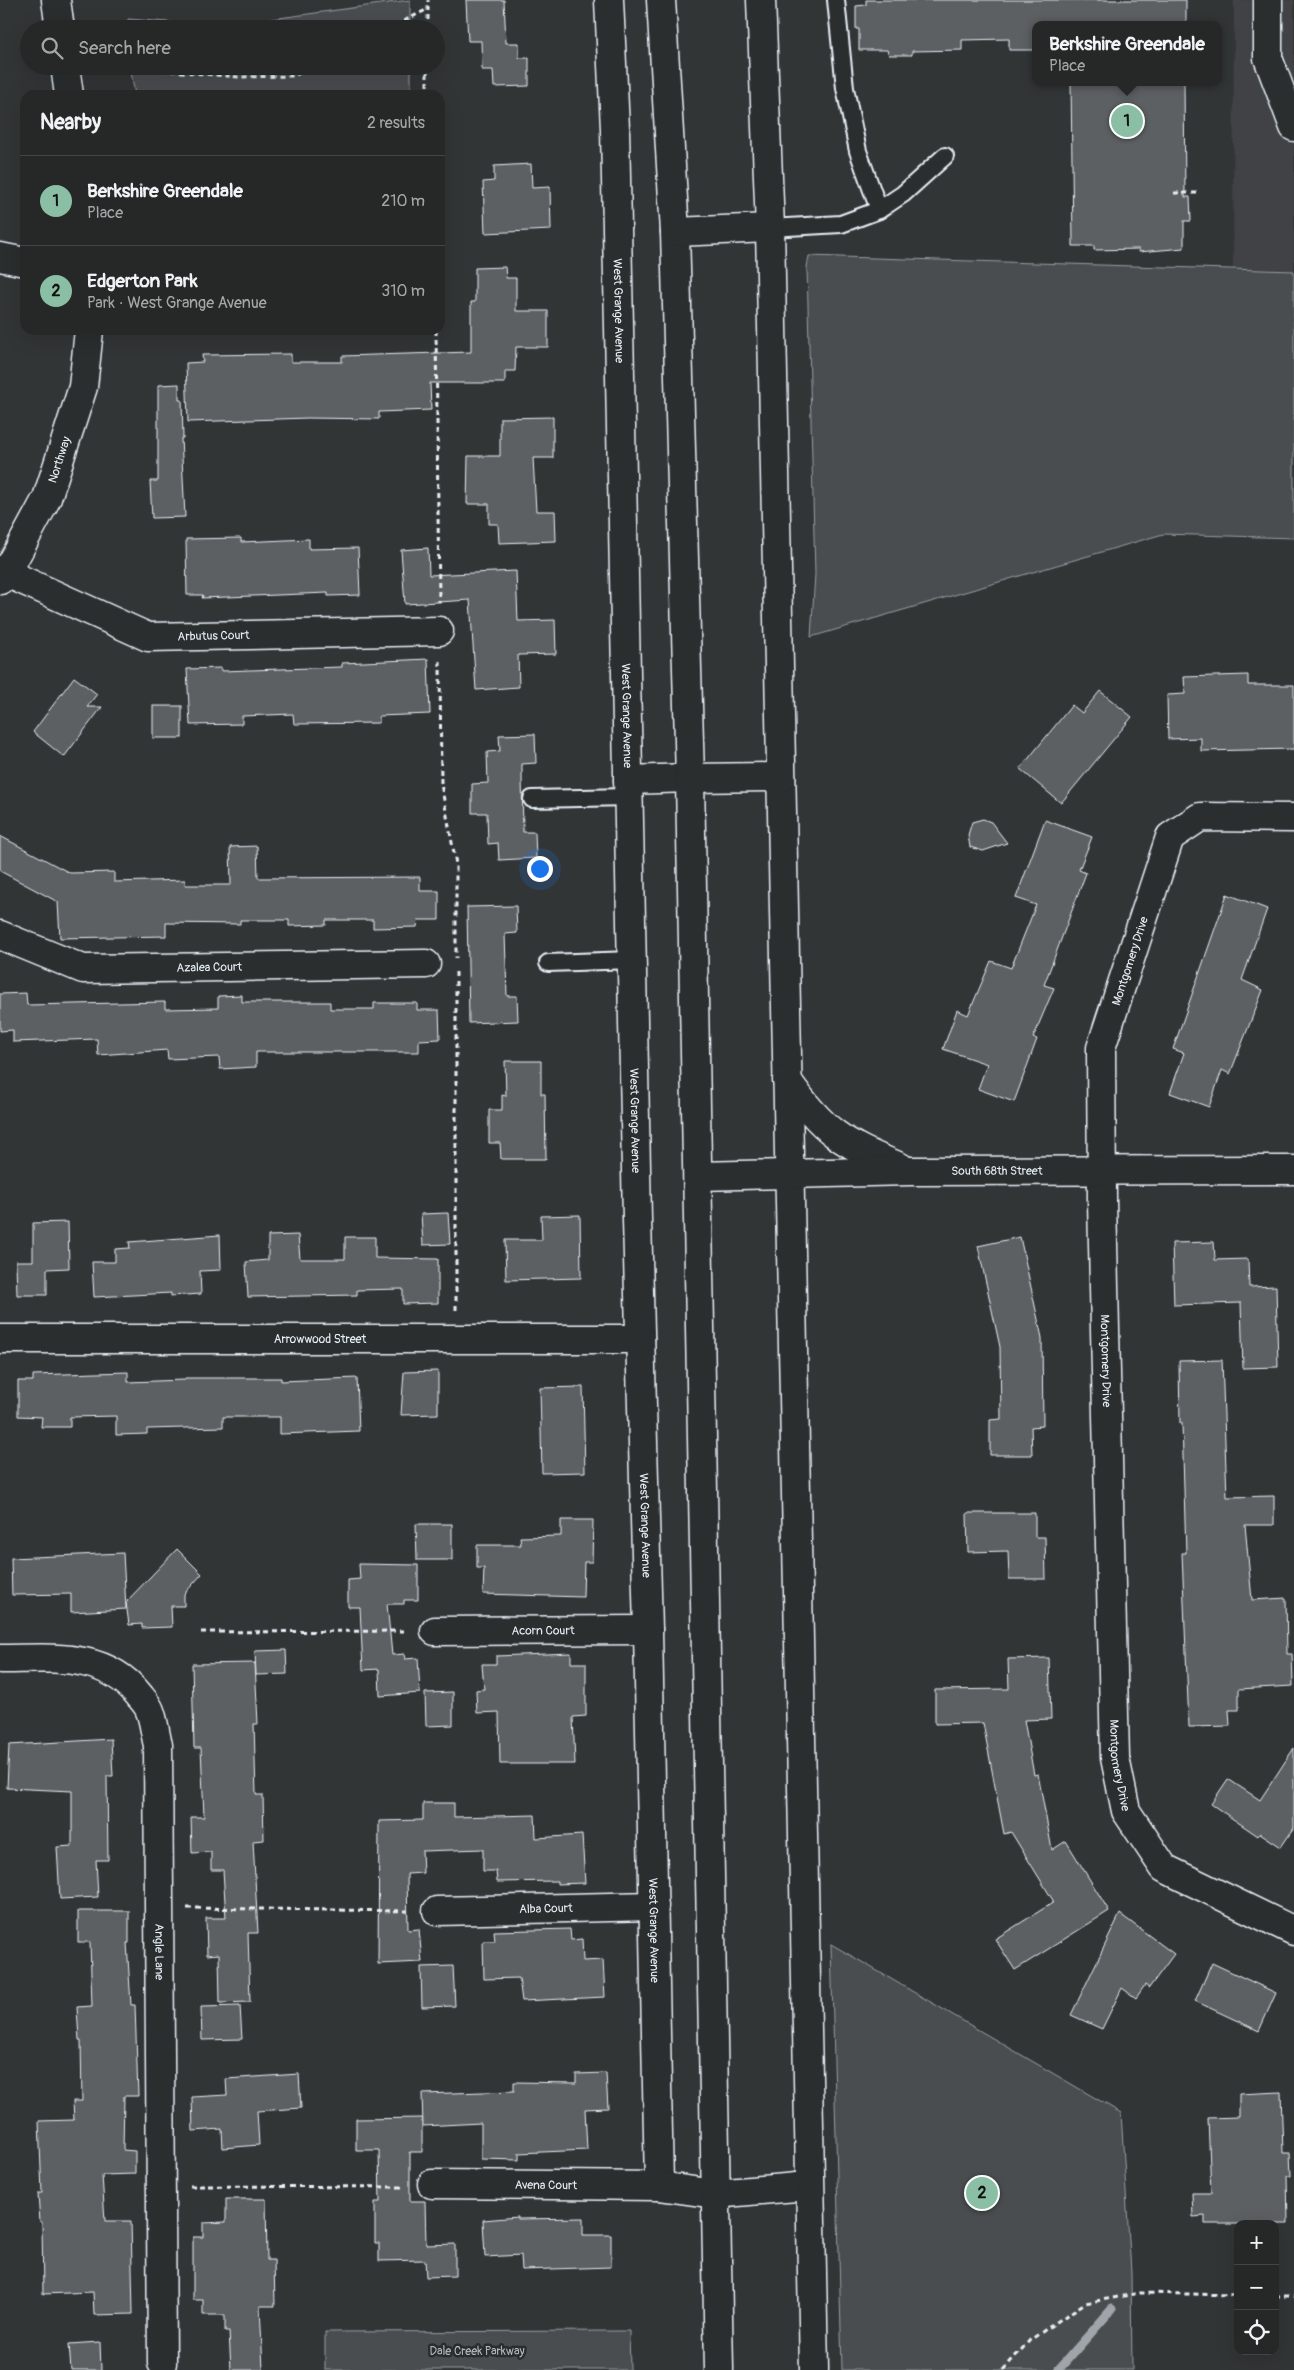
<!DOCTYPE html>
<meta charset="utf-8">
<style>
body{margin:0;font-family:Pangolin,sans-serif;background:#323434;color:#f1f3f6}
.controls{position:absolute;right:15px;bottom:15px;display:grid;overflow:hidden;border-radius:10px;box-shadow:0 5px 20px #0002}
.controls button{width:45px;height:45px;display:grid;place-items:center;padding:0;border:0;border-bottom:1px solid #424445;background:#262828;color:#f1f3f6;font:25px sans-serif}
.you{position:absolute;left:539px;top:868px;width:18px;height:18px;margin:-12px;border:4px solid #fff;border-radius:50%;background:#1a73e8;box-shadow:0 0 0 8px #1a73e833}
.badge{display:grid;place-items:center;width:32px;height:32px;border-radius:50%;background:#8abfa5;color:#111;font-size:16px;font-weight:700}
.pin{position:absolute;translate:-50% -50%;border:2px solid #fff;box-shadow:0 1px 5px #0006}
.popup{position:absolute;left:1032px;top:21px;width:190px;height:65px;box-sizing:border-box;display:grid;place-content:center;border-radius:10px;background:#262828;filter:drop-shadow(0 1px 4px #0005);font-size:16px;white-space:nowrap;color:#a4a6a8}
.popup b{font-size:19px;color:#f1f3f6}
.popup::after{content:'';position:absolute;left:50%;top:100%;margin-left:-10px;border:10px solid transparent;border-top-color:#262828}
.list{margin:0;padding:0;list-style:none}
h2{display:flex;justify-content:space-between;align-items:center;height:65px;margin:0;padding:0 20px;font-size:21px}
h2 small{font-size:16px;font-weight:400;color:#a4a6a8}
.list li{display:grid;grid-template-columns:32px 1fr auto;gap:15px;align-items:center;box-sizing:border-box;height:90px;padding:0 20px;border-top:1px solid #424445}
.list b{display:block;font-size:19px;white-space:nowrap}
.list p{margin:0;font-size:16px;white-space:nowrap;color:#a4a6a8}
.list em{font-size:16px;font-style:normal;color:#a4a6a8}
.icon{flex:none;width:28px;height:28px;fill:none;stroke:currentColor;stroke-width:2;stroke-linecap:round;stroke-linejoin:round}
.map{position:relative;flex:none;width:1294px;height:2370px;overflow:hidden}
.search{position:absolute;background:#262828;box-shadow:0 5px 20px #0002;left:20px;top:20px;width:425px;height:55px;display:flex;align-items:center;gap:12px;box-sizing:border-box;padding:0 18px;border-radius:28px;color:#a4a6a8;font-size:19px}
.panel{position:absolute;background:#262828;box-shadow:0 5px 20px #0002;left:20px;top:90px;width:425px;height:245px;border-radius:15px}
.map>svg:first-child{display:block}
</style>
<div class="map">
<svg width="1294" height="2370" viewBox="0 0 1294 2370">
<rect width="100%" height="100%" fill="#323536"/>
<filter id="ink" filterUnits="userSpaceOnUse"><feTurbulence type="fractalNoise" baseFrequency=".02" numOctaves="2"/><feDisplacementMap in="SourceGraphic" scale="10" xChannelSelector="R" yChannelSelector="G"/><feConvolveMatrix kernelMatrix="1 2 1 2 8 2 1 2 1" color-interpolation-filters="sRGB"/></filter>
<g filter="url(#ink)">
<path fill="#3f4244" d="M 1234,0 L 1294,0 L 1294,271 L 1233,269 Z"/>
<g fill="#494d4f" stroke="#989fa4">
<path d="M 410,0 L 410,29 L 128,29 L 128,19 L 221,26 Z"/>
<path d="M 130,66 L 411,66 L 411,95 L 135,95 Z"/>
<path d="M 809,256 L 1294,271 L 1294,538 L 1163,534 L 811,637 L 815,574 L 807,267 Z"/>
<path d="M 831,1944 L 1121,2113 L 1131,2272 L 1132,2370 L 842,2370 Z"/>
<path d="M 629,2331 L 630,2370 L 325,2370 L 325,2332 Z"/>
</g>
<g fill="none" stroke-linecap="round" stroke-linejoin="round">
<path stroke="#9fa5aa" stroke-width="9" d="M 1058,2370 L 1112,2309"/>
</g>
<g fill="#5c6063" stroke="#e8f1f8">
<path d="M 466,0 L 504,0 L 506,43 L 519,43 L 519,58 L 529,58 L 529,86 L 494,87 L 493,70 L 482,70 L 481,41 L 468,41 Z"/>
<path d="M 866,0 L 1186,0 L 1186,25 L 1036,25 L 1036,50 L 1009,50 L 1009,39 L 962,40 L 962,50 L 912,51 L 912,55 L 889,55 L 887,50 L 859,50 L 859,29 L 856,29 L 856,6 L 866,5 Z"/>
<path d="M 1071,82 L 1184,82 L 1185,197 L 1190,197 L 1191,221 L 1184,221 L 1184,248 L 1139,252 L 1139,249 L 1094,250 L 1094,246 L 1073,246 Z"/>
<path d="M 531,164 L 532,188 L 550,187 L 551,230 L 485,233 L 483,182 L 494,181 L 494,166 Z"/>
<path d="M 505,267 L 506,278 L 516,278 L 516,311 L 548,311 L 548,347 L 516,347 L 515,371 L 505,371 L 505,383 L 430,383 L 431,410 L 379,412 L 379,419 L 308,418 L 188,422 L 186,363 L 203,362 L 202,355 L 291,354 L 291,362 L 342,362 L 342,356 L 471,352 L 471,302 L 475,302 L 475,268 Z"/>
<path d="M 179,384 L 179,400 L 182,400 L 183,438 L 181,438 L 185,517 L 152,518 L 150,481 L 158,481 L 158,385 Z"/>
<path d="M 553,417 L 553,458 L 533,458 L 536,511 L 555,511 L 556,541 L 499,543 L 498,524 L 489,524 L 489,504 L 467,504 L 468,456 L 500,456 L 500,418 Z"/>
<path d="M 241,538 L 241,542 L 309,539 L 309,549 L 358,548 L 360,595 L 328,596 L 328,593 L 202,598 L 203,595 L 187,595 L 186,539 Z"/>
<path d="M 428,548 L 429,575 L 516,571 L 518,621 L 555,620 L 556,654 L 518,655 L 519,687 L 476,690 L 470,600 L 405,604 L 401,550 Z"/>
<path d="M 428,659 L 430,714 L 379,716 L 379,723 L 294,724 L 293,714 L 242,716 L 242,724 L 190,725 L 187,669 L 221,668 L 221,671 L 342,667 L 342,663 Z"/>
<path d="M 1248,675 L 1248,685 L 1294,685 L 1294,749 L 1201,751 L 1201,738 L 1168,739 L 1167,695 L 1185,694 L 1184,677 Z"/>
<path d="M 74,677 L 97,694 L 87,707 L 102,707 L 64,757 L 33,732 Z"/>
<path d="M 1100,691 L 1132,717 L 1061,803 L 1020,769 L 1072,705 L 1082,713 Z"/>
<rect x="153" y="706" width="29" height="32"/>
<path d="M 535,734 L 536,763 L 522,764 L 522,776 L 523,832 L 535,832 L 536,858 L 499,860 L 498,843 L 488,844 L 487,813 L 472,813 L 472,784 L 488,783 L 487,752 L 500,751 L 499,735 Z"/>
<path d="M 983,819 L 991,822 L 1007,843 L 983,851 L 970,847 L 968,835 L 972,822 Z"/>
<path d="M 1045,820 L 1092,837 L 1079,870 L 1086,873 L 1044,985 L 1054,988 L 1033,1038 L 1037,1039 L 1014,1102 L 978,1089 L 987,1064 L 943,1049 L 957,1010 L 968,1015 L 991,961 L 1011,968 L 1036,905 L 1016,898 Z"/>
<path d="M 0,836 L 70,873 L 114,872 L 114,882 L 185,880 L 185,885 L 231,885 L 230,847 L 257,846 L 258,878 L 420,877 L 420,891 L 439,891 L 439,920 L 418,920 L 417,927 L 373,928 L 373,920 L 326,920 L 326,925 L 289,926 L 289,920 L 240,920 L 240,924 L 166,923 L 166,936 L 60,938 L 58,902 L 0,871 Z"/>
<path d="M 1227,894 L 1267,909 L 1242,980 L 1263,990 L 1230,1074 L 1222,1070 L 1209,1107 L 1170,1093 L 1184,1053 L 1173,1049 Z"/>
<path d="M 516,906 L 517,933 L 505,934 L 507,996 L 517,996 L 518,1021 L 469,1023 L 467,907 Z"/>
<path d="M 26,993 L 27,1005 L 165,1002 L 165,1009 L 218,1008 L 218,996 L 242,995 L 242,1002 L 330,1002 L 330,1009 L 374,1009 L 374,1003 L 417,1003 L 417,1010 L 439,1010 L 440,1039 L 419,1040 L 419,1052 L 256,1052 L 256,1067 L 220,1069 L 219,1057 L 168,1059 L 167,1050 L 98,1055 L 97,1039 L 13,1042 L 13,1030 L 0,1031 L 0,994 Z"/>
<path d="M 505,1061 L 541,1061 L 541,1094 L 545,1094 L 546,1159 L 501,1159 L 500,1143 L 489,1143 L 489,1110 L 502,1110 L 502,1095 L 506,1096 Z"/>
<path d="M 448,1213 L 450,1244 L 423,1245 L 421,1214 Z"/>
<path d="M 580,1215 L 581,1278 L 506,1280 L 505,1240 L 542,1240 L 541,1216 Z"/>
<path d="M 68,1222 L 69,1268 L 47,1269 L 47,1295 L 17,1295 L 16,1261 L 33,1261 L 33,1223 Z"/>
<path d="M 220,1235 L 221,1270 L 200,1271 L 201,1294 L 171,1296 L 171,1293 L 94,1297 L 92,1262 L 115,1262 L 115,1249 L 130,1248 L 129,1242 Z"/>
<path d="M 298,1235 L 300,1259 L 345,1259 L 345,1237 L 375,1237 L 375,1258 L 438,1259 L 438,1303 L 403,1304 L 403,1289 L 357,1290 L 357,1295 L 248,1297 L 246,1262 L 268,1260 L 268,1236 Z"/>
<path d="M 1020,1237 L 1042,1338 L 1043,1426 L 1031,1427 L 1032,1455 L 990,1455 L 990,1420 L 1001,1419 L 1000,1347 L 978,1246 Z"/>
<path d="M 1214,1242 L 1215,1260 L 1248,1259 L 1249,1287 L 1276,1286 L 1278,1367 L 1243,1368 L 1241,1303 L 1174,1305 L 1172,1243 Z"/>
<path d="M 1222,1360 L 1227,1497 L 1274,1496 L 1274,1525 L 1245,1525 L 1252,1600 L 1286,1598 L 1287,1654 L 1292,1654 L 1293,1686 L 1239,1689 L 1239,1710 L 1229,1710 L 1230,1726 L 1189,1727 L 1182,1553 L 1186,1553 L 1182,1423 L 1180,1423 L 1179,1361 Z"/>
<path d="M 438,1371 L 438,1414 L 401,1415 L 404,1372 Z"/>
<path d="M 128,1372 L 128,1382 L 185,1380 L 185,1378 L 281,1378 L 281,1381 L 357,1378 L 359,1431 L 280,1434 L 280,1417 L 223,1417 L 223,1427 L 147,1429 L 147,1434 L 116,1435 L 116,1416 L 70,1417 L 70,1427 L 41,1427 L 42,1417 L 18,1416 L 18,1381 L 33,1381 L 33,1375 Z"/>
<path d="M 583,1387 L 585,1472 L 542,1473 L 540,1388 Z"/>
<path d="M 967,1513 L 1035,1513 L 1035,1537 L 1045,1537 L 1046,1579 L 1009,1579 L 1008,1551 L 968,1552 Z"/>
<path d="M 561,1520 L 593,1520 L 592,1562 L 584,1562 L 583,1597 L 483,1594 L 484,1568 L 477,1568 L 477,1545 L 521,1545 L 520,1537 L 561,1536 Z"/>
<path d="M 416,1524 L 452,1524 L 452,1560 L 417,1560 Z"/>
<path d="M 177,1549 L 202,1574 L 184,1594 L 184,1606 L 171,1606 L 172,1627 L 142,1628 L 142,1624 L 129,1625 L 126,1602 Z"/>
<path d="M 123,1553 L 126,1609 L 71,1612 L 71,1594 L 12,1595 L 11,1558 Z"/>
<path d="M 359,1564 L 418,1565 L 418,1600 L 404,1600 L 404,1604 L 387,1604 L 392,1655 L 404,1654 L 405,1659 L 418,1658 L 420,1693 L 380,1696 L 379,1669 L 363,1670 L 360,1607 L 348,1607 L 348,1580 L 360,1579 Z"/>
<path d="M 286,1650 L 287,1674 L 256,1675 L 255,1651 Z"/>
<path d="M 571,1653 L 571,1663 L 586,1663 L 586,1716 L 573,1717 L 575,1764 L 500,1764 L 499,1712 L 477,1713 L 476,1690 L 484,1689 L 482,1664 L 496,1664 L 496,1656 Z"/>
<path d="M 1049,1658 L 1051,1719 L 1024,1720 L 1034,1775 L 1038,1774 L 1052,1850 L 1066,1841 L 1109,1911 L 1015,1970 L 995,1939 L 1054,1902 L 1011,1832 L 1004,1834 L 983,1723 L 935,1724 L 935,1690 L 1009,1689 L 1008,1659 Z"/>
<path d="M 255,1663 L 258,1724 L 254,1724 L 256,1795 L 263,1795 L 264,1840 L 253,1841 L 258,1933 L 248,1933 L 250,2002 L 220,2003 L 219,1954 L 207,1955 L 206,1918 L 226,1918 L 223,1870 L 211,1870 L 211,1852 L 192,1853 L 191,1817 L 204,1817 L 201,1748 L 194,1748 L 192,1664 Z"/>
<path d="M 453,1692 L 453,1725 L 426,1726 L 425,1693 Z"/>
<path d="M 111,1739 L 113,1776 L 107,1776 L 108,1860 L 96,1860 L 98,1897 L 60,1899 L 57,1847 L 72,1846 L 72,1791 L 7,1788 L 9,1745 Z"/>
<path d="M 1294,1748 L 1294,1828 L 1281,1847 L 1260,1833 L 1258,1836 L 1211,1804 L 1228,1779 L 1260,1800 Z"/>
<path d="M 423,1803 L 454,1803 L 454,1817 L 535,1815 L 536,1838 L 582,1835 L 585,1883 L 557,1884 L 557,1881 L 497,1882 L 496,1871 L 483,1871 L 483,1849 L 422,1851 L 423,1873 L 407,1874 L 408,1930 L 419,1929 L 422,1962 L 378,1964 L 379,1821 L 423,1820 Z"/>
<path d="M 78,1911 L 129,1911 L 129,1943 L 127,1943 L 131,2005 L 135,2005 L 138,2096 L 124,2096 L 123,2150 L 135,2151 L 135,2174 L 102,2175 L 105,2221 L 131,2221 L 133,2314 L 94,2315 L 93,2292 L 43,2294 L 42,2222 L 40,2222 L 38,2193 L 42,2193 L 39,2121 L 74,2120 L 73,2101 L 82,2101 L 81,2040 L 79,2040 L 77,2007 L 92,2006 L 90,1942 L 78,1942 Z"/>
<path d="M 1120,1914 L 1174,1954 L 1149,1988 L 1145,1985 L 1136,1998 L 1122,1988 L 1102,2029 L 1071,2015 Z"/>
<path d="M 570,1929 L 571,1940 L 582,1939 L 583,1961 L 603,1960 L 605,1997 L 522,2001 L 519,1978 L 484,1979 L 483,1941 L 495,1941 L 494,1931 Z"/>
<path d="M 1212,1963 L 1276,1993 L 1259,2031 L 1195,2001 Z"/>
<path d="M 453,1966 L 455,2006 L 422,2007 L 421,1967 Z"/>
<path d="M 240,2006 L 242,2039 L 202,2040 L 201,2007 Z"/>
<path d="M 606,2073 L 608,2108 L 585,2109 L 587,2150 L 519,2153 L 519,2160 L 481,2159 L 481,2123 L 423,2126 L 422,2094 L 514,2091 L 514,2082 L 576,2083 L 576,2074 Z"/>
<path d="M 299,2074 L 301,2108 L 257,2111 L 259,2145 L 223,2148 L 222,2129 L 193,2131 L 192,2097 L 227,2095 L 226,2079 Z"/>
<path d="M 1281,2092 L 1283,2153 L 1290,2153 L 1291,2176 L 1287,2176 L 1288,2224 L 1205,2224 L 1205,2216 L 1193,2217 L 1192,2193 L 1211,2193 L 1208,2118 L 1239,2117 L 1239,2094 Z"/>
<path d="M 422,2118 L 422,2152 L 410,2152 L 410,2201 L 425,2201 L 426,2245 L 455,2244 L 455,2276 L 426,2277 L 425,2260 L 379,2261 L 379,2243 L 375,2243 L 375,2202 L 380,2202 L 379,2150 L 356,2150 L 356,2119 Z"/>
<path d="M 226,2199 L 266,2199 L 267,2260 L 274,2260 L 275,2306 L 260,2306 L 263,2370 L 231,2370 L 229,2331 L 225,2331 L 225,2315 L 203,2315 L 203,2300 L 193,2300 L 193,2237 L 203,2237 L 203,2223 L 226,2222 Z"/>
<path d="M 518,2217 L 518,2219 L 583,2218 L 583,2235 L 611,2235 L 611,2267 L 522,2270 L 521,2255 L 485,2257 L 483,2220 Z"/>
<path d="M 100,2342 L 101,2370 L 71,2370 L 69,2344 Z"/>
</g>
<g fill="none" stroke-linecap="round" stroke-linejoin="round">
<g stroke="#e8f1f8" stroke-width="20">
<g id="lane">
<path d="M 879,210 L 903,194 L 945,156"/>
<path d="M 770,228 L 841,224 L 879,210 L 858,151 L 845,88 L 836,0"/>
<path d="M 532,799 L 629,797"/>
<path d="M 548,963 L 632,960"/>
</g>
</g>
<g stroke="#e8f1f8" stroke-width="31">
<g id="street">
<path id="s1" d="M 609,0 L 615,129 L 637,1219 L 648,1630 L 659,2186"/>
<path d="M 1268,0 L 1268,58 L 1294,127"/>
<path d="M 0,257 L 25,262"/>
<path id="s2" d="M 0,570 L 148,637 L 439,631"/>
<path d="M 628,780 L 690,778"/>
<path id="s3" d="M 1294,818 L 1200,817 L 1170,837 L 1101,1048 L 1102,1201 L 1115,1758 L 1126,1811 L 1164,1868 L 1294,1931"/>
<path id="s4" d="M 0,935 L 83,969 L 426,964"/>
<path id="s5" d="M 0,1339 L 640,1339"/>
<path id="s6" d="M 435,1631 L 648,1630"/>
<path id="s7" d="M 0,1659 C 51,1659 104,1651 139,1695 C 143,1700 148,1705 150,1711 C 154,1721 155,1734 158,1745 L 162,2363"/>
<path id="s8" d="M 437,1911 L 654,1906"/>
<path id="s9" d="M 432,2184 L 659,2186 L 715,2194 L 808,2186"/>
</g>
</g>
<g stroke="#e8f1f8" stroke-width="31">
<g id="secondary">
<path d="M 56,0 L 60,29"/>
<path d="M 661,0 L 675,232 L 690,778 L 719,2370"/>
<path d="M 761,0 L 770,228 L 814,2370"/>
<path d="M 65,66 L 69,95"/>
<path d="M 675,232 L 770,228"/>
<path id="s10" d="M 0,580 L 7,572 L 47,498 L 83,387 L 89,330"/>
<path d="M 690,778 L 781,777"/>
<path d="M 787,1080 C 823,1132 842,1143 900,1167"/>
<path id="s11" d="M 699,1176 L 910,1171 L 1294,1170"/>
</g>
</g>
<g stroke="#e8f1f8" stroke-width="3" stroke-dasharray="5 4" stroke-linecap="butt">
<path d="M 388,29 L 428,9"/>
<path d="M 428,29 L 428,0"/>
<path d="M 126,67 L 238,77 L 294,76 L 313,66"/>
<path d="M 427,95 L 427,66"/>
<path d="M 1174,193 L 1200,193"/>
<path d="M 436,330 L 439,602"/>
<path d="M 440,661 L 441,784 L 456,864 L 456,958"/>
<path d="M 456,1310 L 456,969"/>
<path d="M 201,1632 L 407,1631"/>
<path d="M 187,1908 L 409,1911"/>
<path d="M 190,2186 L 404,2187"/>
<path d="M 1275,2296 L 1294,2296"/>
<path d="M 1003,2370 L 1030,2340 L 1085,2303 L 1140,2293 L 1238,2295"/>
</g>
<use href="#lane" stroke="#2a2d2e" stroke-width="16"/>
<use href="#street" stroke="#2a2d2e" stroke-width="28"/>
<use href="#secondary" stroke="#2a2d2e" stroke-width="28"/>
</g>
</g>
<g text-anchor="middle" stroke-width="5" stroke-linejoin="round" paint-order="stroke">
<g font-size="12" fill="#e8f1f8" stroke="#2a2d2e">
<text dy="4" stroke="none"><textPath href="#s1" startOffset="311">West Grange Avenue</textPath></text>
<text dy="4" stroke="none"><textPath href="#s10" startOffset="135">Northway</textPath></text>
<text dy="4" stroke="none"><textPath href="#s2" startOffset="228">Arbutus Court</textPath></text>
<text dy="4" stroke="none"><textPath href="#s1" startOffset="716">West Grange Avenue</textPath></text>
<text transform="translate(1130 961) rotate(-72)" y="4">Montgomery Drive</text>
<text dy="4" stroke="none"><textPath href="#s4" startOffset="216">Azalea Court</textPath></text>
<text dy="4" stroke="none"><textPath href="#s1" startOffset="1121">West Grange Avenue</textPath></text>
<text dy="4" stroke="none"><textPath href="#s11" startOffset="298">South 68th Street</textPath></text>
<text dy="4" stroke="none"><textPath href="#s5" startOffset="320">Arrowwood Street</textPath></text>
<text dy="4" stroke="none"><textPath href="#s3" startOffset="665">Montgomery Drive</textPath></text>
<text dy="4" stroke="none"><textPath href="#s1" startOffset="1526">West Grange Avenue</textPath></text>
<text dy="4" stroke="none"><textPath href="#s6" startOffset="108">Acorn Court</textPath></text>
<text dy="4" stroke="none"><textPath href="#s3" startOffset="1070">Montgomery Drive</textPath></text>
<text dy="4" stroke="none"><textPath href="#s8" startOffset="109">Alba Court</textPath></text>
<text dy="4" stroke="none"><textPath href="#s1" startOffset="1931">West Grange Avenue</textPath></text>
<text dy="4" stroke="none"><textPath href="#s7" startOffset="411">Angle Lane</textPath></text>
<text dy="4" stroke="none"><textPath href="#s9" startOffset="114">Avena Court</textPath></text>
</g>
<g font-size="12" fill="#b0b8bd" stroke="#2a2d2e">
<text x="477" y="2355">Dale Creek Parkway</text>
</g>
</g>
</svg>
<div class="controls">
<button>+</button>
<button>−</button>
<button><svg class="icon" aria-label="locate" viewBox="0 0 24 24"><circle cx="12" cy="12" r="6"/><path d="M12 2v4M12 18v4M2 12h4M18 12h4"/></svg></button>
</div>
<div class="you"></div>
<div class="pin badge" style="left:1127px;top:121px">1</div>
<div class="popup"><b>Berkshire Greendale</b>Place</div>
<div class="pin badge" style="left:982px;top:2193px">2</div>
<div class="search"><svg class="icon" aria-label="search" viewBox="0 0 24 24"><circle cx="10" cy="10" r="6"/><path d="M15 15l6 6"/></svg>Search here</div>
<section class="panel">
<h2>Nearby<small>2 results</small></h2>
<ul class="list">
<li><span class="badge">1</span><div><b>Berkshire Greendale</b><p>Place</p></div><em>210 m</em></li>
<li><span class="badge">2</span><div><b>Edgerton Park</b><p>Park · West Grange Avenue</p></div><em>310 m</em></li>
</ul>
</section>
</div>
